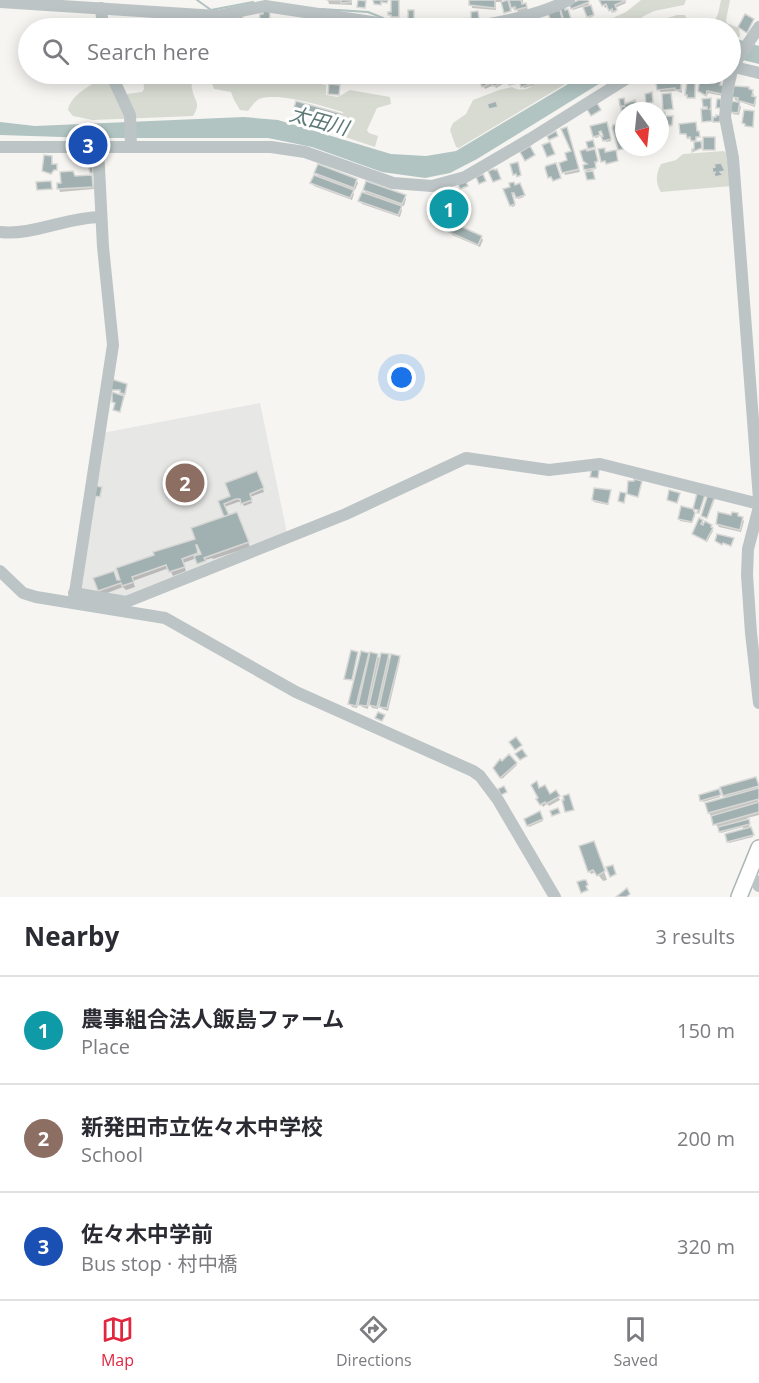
<!DOCTYPE html>
<meta charset="utf-8">
<style>
body{margin:0;font-family:"Open Sans","Noto Sans JP",sans-serif;background:#f2f2f3;color:#2b2b33}
.compass{position:absolute;left:615px;top:102px;width:54px;height:54px;border-radius:50%;background:#fff;box-shadow:0 3px 15px #0003;rotate:165deg}
.you{position:absolute;left:402px;top:378px;width:21px;height:21px;margin:-15px;border:4px solid #fff;border-radius:50%;background:#1a73e8;box-shadow:0 0 0 9px #1a73e833}
.badge{display:grid;place-items:center;width:39px;height:39px;border-radius:50%;background:#e1273f;color:#fff;font-size:20px;font-weight:700}
.pin{position:absolute;translate:-50% -50%;border:3px solid #fff;box-shadow:0 2px 6px #0006}
.list{margin:0;padding:0;list-style:none}
h2{display:flex;justify-content:space-between;align-items:center;height:78px;margin:0;padding:0 24px;font-size:26px}
h2 small{font-size:20px;font-weight:400;color:#7c7c81}
.list li{display:grid;grid-template-columns:39px 1fr auto;gap:18px;align-items:center;box-sizing:border-box;height:108px;padding:0 24px;border-top:2px solid #e1e1e2}
.list b{display:block;font-size:22px;white-space:nowrap}
.list p{margin:0;font-size:20px;white-space:nowrap;color:#7c7c81}
.list em{font-size:20px;font-style:normal;color:#7c7c81}
.icon{flex:none;width:33px;height:33px;fill:none;stroke:currentColor;stroke-width:2;stroke-linecap:round;stroke-linejoin:round}
.map{position:relative;flex:none;width:759px;height:897px;overflow:hidden}
.search{position:absolute;background:#fff;box-shadow:0 3px 15px #0003;left:18px;right:18px;top:18px;height:66px;display:flex;align-items:center;gap:15px;box-sizing:border-box;padding:0 21px;border-radius:33px;color:#7c7c81;font-size:22px}
.sheet{height:402px;background:#fff}
nav{display:flex;justify-content:space-around;align-items:center;box-sizing:border-box;height:84px;border-top:2px solid #e1e1e2;background:#fff;font-size:16px;color:#7c7c81}
nav a{display:grid;justify-items:center;gap:3px}
nav .on{color:#e1273f}
.map>svg:first-child{display:block}
</style>
<div class="map">
<svg width="759" height="897" viewBox="0 0 759 897">
<rect width="100%" height="100%" fill="#f6f5f2"/>
<path fill="#e7e7e6" d="M 260,403 L 287,533 L 127,599 L 77,589 L 102,433 Z"/>
<g fill="#d8dbd2">
<path d="M 641,0 L 686,0 L 684,5 L 654,11 L 642,17 L 640,22 L 642,26 L 677,15 L 685,15 L 688,22 L 708,24 L 714,22 L 718,14 L 721,0 L 730,0 L 726,20 L 727,23 L 739,28 L 740,36 L 738,38 L 731,36 L 730,28 L 601,28 L 604,22 L 626,12 Z"/>
<path d="M 96,74 L 108,74 L 126,94 L 142,92 L 144,89 L 143,75 L 145,74 L 193,74 C 193,79 191,83 192,88 C 194,102 202,102 193,116 L 93,120 L 73,116 L 68,110 C 70,97 85,89 95,82 Z"/>
<path d="M 220,74 L 220,78 L 230,82 L 235,81 L 240,74 L 256,74 L 289,80 L 293,78 L 294,74 L 310,74 L 311,82 L 326,85 L 326,95 L 338,97 L 350,90 L 390,97 L 391,104 L 377,108 L 367,130 L 369,133 L 378,136 L 375,147 L 342,136 L 339,131 L 343,112 C 322,106 284,93 262,98 C 256,99 252,106 248,111 L 240,110 L 234,100 L 231,92 L 214,89 L 210,78 L 212,75 Z"/>
<path d="M 542,74 L 553,74 L 557,76 L 564,74 L 582,74 L 467,143 L 459,148 L 456,147 L 450,130 L 453,123 L 466,114 L 473,100 L 499,90 L 512,87 C 524,94 536,86 542,74 Z"/>
<path d="M 724,151 L 730,158 L 732,186 L 661,192 C 655,183 656,173 661,164 L 676,160 L 683,154 Z"/>
</g>
<g fill="#b1c4c2">
<path d="M 731,37 L 759,46 L 759,64 L 731,57 Z"/>
<path d="M 585,74 L 615,74 L 477,159 L 450,173 L 425,178 L 382,172 L 312,147 L 268,138 L 93,138 L 0,135 L 0,122 L 35,126 L 244,117 L 278,120 L 391,154 L 426,156 L 456,151 Z"/>
</g>
<g fill="#0003" fill-rule="evenodd">
<path d="M 328,0 L 352,0 L 352,5 L 329,4 Z"/>
<path d="M 471,0 L 502,0 L 502,2 L 496,2 L 496,10 L 472,8 Z"/>
<path d="M 511,0 L 523,0 L 523,6 L 526,5 L 528,10 L 518,12 L 517,10 L 514,10 Z"/>
<path d="M 583,0 L 587,0 L 594,16 L 589,18 L 585,6 L 573,10 L 571,4 Z"/>
<path d="M 601,0 L 625,0 L 626,3 L 615,8 L 616,14 L 615,11 L 612,13 L 609,6 L 605,8 Z"/>
<path d="M 564,9 L 568,12 L 572,28 L 559,28 L 557,22 L 552,21 L 550,14 Z"/>
<path d="M 476,74 L 501,74 L 503,84 L 496,88 L 494,85 L 485,89 Z"/>
<path d="M 657,74 L 661,74 L 662,78 L 680,78 L 682,93 L 677,91 L 660,92 Z"/>
<path d="M 532,77 L 534,85 L 524,88 L 521,81 Z"/>
<path d="M 710,78 L 711,82 L 720,82 L 723,96 L 708,93 L 707,96 L 701,93 L 700,90 Z"/>
<path d="M 750,91 L 754,94 L 753,98 L 756,101 L 755,107 L 735,100 L 734,97 Z"/>
<path d="M 739,104 L 741,107 L 739,115 L 733,114 L 732,111 Z"/>
<path d="M 294,111 L 341,115 L 342,118 L 340,127 L 296,114 Z"/>
<path d="M 664,114 L 665,117 L 673,119 L 672,126 L 660,129 L 660,118 Z"/>
<path d="M 607,125 L 611,141 L 606,142 L 603,132 L 601,133 L 599,129 L 599,137 L 595,138 L 592,127 Z"/>
<path d="M 595,153 L 597,163 L 595,163 L 596,169 L 591,170 L 594,179 L 588,180 L 585,166 L 589,165 Z"/>
<path d="M 574,155 L 580,172 L 565,175 L 564,172 Z"/>
<path d="M 316,173 L 356,180 L 358,183 L 355,190 L 351,189 L 354,194 L 352,200 L 314,186 L 312,183 L 320,178 Z"/>
<path d="M 92,177 L 94,189 L 60,192 L 59,189 L 75,178 Z"/>
<path d="M 519,185 L 524,197 L 518,199 L 516,194 L 512,195 L 515,206 L 512,207 L 505,190 Z"/>
<path d="M 364,190 L 404,196 L 406,199 L 404,206 L 399,205 L 402,210 L 400,217 L 362,204 L 360,201 L 367,196 Z"/>
<path d="M 453,194 L 455,200 L 458,200 L 460,203 L 462,220 L 442,222 L 439,202 L 443,202 Z"/>
<path d="M 451,232 L 481,237 L 483,240 L 480,247 L 452,235 Z"/>
<path d="M 126,385 L 125,395 L 122,395 L 122,391 L 111,390 Z"/>
<path d="M 258,475 L 264,492 L 250,497 L 252,503 L 244,506 L 242,502 L 238,502 L 224,507 L 228,517 L 239,518 L 250,547 L 213,559 L 212,558 L 198,562 L 197,558 L 183,563 L 186,571 L 173,576 L 169,568 L 133,581 L 135,587 L 126,590 L 123,587 L 102,595 L 99,590 L 197,540 L 226,518 L 220,502 L 232,497 ZM 200,548 L 203,555 L 199,556 L 197,550 Z"/>
<path d="M 610,491 L 608,505 L 594,502 L 593,500 Z"/>
<path d="M 709,496 L 715,499 L 707,519 L 703,516 Z"/>
<path d="M 692,510 L 695,516 L 692,523 L 680,521 L 679,519 Z"/>
<path d="M 737,514 L 744,521 L 741,532 L 719,527 L 717,524 Z"/>
<path d="M 702,521 L 705,525 L 711,526 L 713,531 L 707,542 L 694,534 Z"/>
<path d="M 368,654 L 370,659 L 377,655 L 381,661 L 388,656 L 391,661 L 399,657 L 400,660 L 388,711 L 382,709 L 379,704 L 378,709 L 372,708 L 369,703 L 368,709 L 362,707 L 359,702 L 357,708 L 352,707 L 350,704 Z"/>
<path d="M 516,764 L 517,765 L 502,779 L 495,768 Z"/>
<path d="M 757,782 L 759,815 L 747,818 L 753,837 L 729,843 L 727,835 L 743,830 L 743,827 L 721,833 L 709,813 L 726,799 L 724,795 Z"/>
<path d="M 539,790 L 550,796 L 556,792 L 560,800 L 549,806 L 547,804 L 543,807 L 538,799 Z"/>
<path d="M 719,792 L 720,797 L 703,802 L 702,800 Z"/>
<path d="M 539,813 L 543,821 L 529,827 L 526,820 Z"/>
<path d="M 595,845 L 607,880 L 603,881 L 596,872 L 591,874 L 589,871 Z"/>
</g>
<g fill="none" stroke-linecap="round" stroke-linejoin="round">
<g stroke="#b1c4c2" stroke-width="2">
<path d="M 197,0 L 211,10 L 253,2"/>
<path d="M 321,9 L 368,12 L 383,18"/>
<path d="M 415,24 L 457,23"/>
</g>
</g>
<g fill="#a1b0b0" stroke="#d7d7d5" stroke-width="1.5">
<path d="M 326,0 L 351,0 L 351,2 L 341,3 L 341,0 Z"/>
<path d="M 358,0 L 366,1 L 365,8 L 357,7 Z"/>
<path d="M 373,0 L 388,0 L 387,3 L 381,2 L 381,5 L 374,4 Z"/>
<path d="M 391,0 L 399,0 L 399,17 L 391,17 L 391,15 L 388,15 L 388,12 L 391,12 Z"/>
<path d="M 469,0 L 495,0 L 495,8 L 469,5 Z"/>
<path d="M 508,0 L 511,11 L 504,13 L 501,2 Z"/>
<path d="M 509,0 L 521,0 L 522,4 L 526,3 L 527,7 L 515,10 L 515,7 L 511,8 Z"/>
<path d="M 579,0 L 588,0 L 589,2 L 571,9 L 569,4 Z"/>
<path d="M 599,0 L 626,0 L 615,5 L 617,10 L 613,12 L 612,9 L 609,11 L 606,4 L 602,6 Z"/>
<path d="M 591,5 L 594,15 L 587,17 L 583,7 Z"/>
<path d="M 565,7 L 565,10 L 568,9 L 573,26 L 566,28 L 560,8 Z"/>
<rect x="408" y="10" width="6" height="10"/>
<path d="M 560,10 L 564,27 L 557,28 L 555,21 L 551,22 L 548,13 Z"/>
<path d="M 263,11 L 268,11 L 270,13 L 269,27 L 259,26 L 260,14 L 263,14 Z"/>
<path d="M 478,11 L 479,19 L 471,19 L 471,12 Z"/>
<path d="M 745,14 L 754,19 L 747,33 L 738,27 Z"/>
<path d="M 242,16 L 244,25 L 238,27 L 236,18 Z"/>
<path d="M 274,19 L 290,24 L 292,28 L 271,28 L 273,28 Z"/>
<path d="M 592,19 L 595,28 L 571,28 L 571,27 Z"/>
<path d="M 299,21 L 307,22 L 305,28 L 297,28 Z"/>
<path d="M 327,21 L 341,23 L 340,28 L 326,27 Z"/>
<path d="M 474,74 L 501,74 L 503,81 L 497,82 L 498,85 L 493,86 L 492,82 L 482,87 L 479,79 L 476,80 Z"/>
<path d="M 506,74 L 515,74 L 518,83 L 509,85 Z"/>
<path d="M 531,74 L 534,83 L 521,87 L 519,80 L 522,79 L 521,76 Z"/>
<path d="M 655,74 L 661,74 L 661,77 L 666,77 L 666,75 L 681,77 L 681,90 L 675,90 L 675,88 L 657,90 Z"/>
<path d="M 688,76 L 695,77 L 695,98 L 687,98 L 687,95 L 685,95 Z"/>
<path d="M 705,76 L 710,77 L 710,80 L 721,81 L 720,85 L 724,86 L 722,94 L 707,91 L 706,96 L 698,91 L 700,78 L 704,78 Z"/>
<path d="M 329,84 L 340,85 L 339,95 L 328,94 Z"/>
<path d="M 734,86 L 749,87 L 749,89 L 753,90 L 752,96 L 756,97 L 754,105 L 740,101 L 738,113 L 730,112 L 732,101 L 738,102 L 738,98 L 732,97 Z"/>
<path d="M 652,92 L 653,102 L 646,103 L 645,94 Z"/>
<path d="M 671,93 L 673,109 L 663,110 L 662,94 Z"/>
<path d="M 624,98 L 625,104 L 635,100 L 637,106 L 634,107 L 635,111 L 624,111 L 624,117 L 622,118 L 621,107 L 625,106 L 620,106 L 619,99 Z"/>
<path d="M 711,98 L 711,108 L 710,109 L 711,109 L 712,121 L 702,122 L 701,109 L 707,109 L 707,107 L 703,107 L 702,99 Z"/>
<path d="M 717,99 L 721,99 L 721,108 L 716,108 Z"/>
<path d="M 296,101 L 342,114 L 338,125 L 293,111 Z"/>
<path d="M 496,101 L 498,107 L 489,109 L 487,104 Z"/>
<path d="M 597,103 L 601,110 L 591,116 L 587,109 Z"/>
<path d="M 744,110 L 754,111 L 753,127 L 745,126 L 745,124 L 742,123 Z"/>
<path d="M 661,112 L 665,112 L 665,116 L 673,116 L 672,125 L 660,127 Z"/>
<path d="M 716,115 L 721,116 L 720,122 L 713,122 L 713,117 L 716,117 Z"/>
<path d="M 607,122 L 611,139 L 603,141 L 601,136 L 603,136 L 601,131 L 599,132 L 600,135 L 593,137 L 590,126 Z"/>
<path d="M 696,122 L 697,131 L 699,131 L 700,137 L 696,137 L 696,141 L 691,141 L 690,137 L 687,138 L 686,134 L 680,134 L 679,124 Z"/>
<path d="M 616,124 L 623,149 L 618,150 L 612,128 L 613,125 Z"/>
<path d="M 567,127 L 579,169 L 562,173 L 559,163 L 567,160 L 565,153 L 571,151 L 561,129 Z"/>
<path d="M 556,131 L 558,136 L 549,140 L 547,136 Z"/>
<rect x="703" y="137" width="12" height="13"/>
<path d="M 593,140 L 595,147 L 588,149 L 586,142 Z"/>
<path d="M 701,141 L 702,148 L 692,152 L 692,149 L 694,149 L 694,142 Z"/>
<path d="M 550,142 L 555,154 L 547,157 L 542,145 Z"/>
<path d="M 530,146 L 535,155 L 525,161 L 520,152 Z"/>
<path d="M 605,148 L 605,152 L 616,150 L 618,161 L 606,164 L 605,161 L 601,162 L 598,149 Z"/>
<path d="M 586,149 L 587,151 L 595,149 L 598,161 L 595,162 L 596,168 L 584,170 L 583,165 L 587,164 L 583,161 L 580,151 Z"/>
<path d="M 72,153 L 82,153 L 83,160 L 72,160 Z"/>
<path d="M 44,155 L 52,156 L 52,164 L 57,164 L 57,170 L 54,170 L 51,174 L 42,171 Z"/>
<path d="M 92,159 L 93,173 L 90,173 L 87,160 Z"/>
<path d="M 518,162 L 521,175 L 517,177 L 516,174 L 513,175 L 510,164 Z"/>
<path d="M 556,163 L 561,178 L 553,181 L 551,177 L 548,178 L 545,168 L 546,166 Z"/>
<path d="M 721,163 L 725,171 L 720,172 L 723,175 L 715,177 L 714,173 L 716,172 L 713,173 L 712,168 L 715,167 L 714,164 Z"/>
<path d="M 318,164 L 357,179 L 354,188 L 314,173 Z"/>
<path d="M 494,169 L 495,170 L 497,169 L 501,179 L 493,182 L 488,171 Z"/>
<path d="M 73,171 L 75,176 L 92,175 L 93,187 L 57,189 L 57,183 L 61,183 L 60,172 Z"/>
<path d="M 593,171 L 595,179 L 587,180 L 585,172 Z"/>
<path d="M 483,174 L 486,181 L 479,184 L 476,177 Z"/>
<path d="M 314,175 L 354,190 L 350,198 L 310,183 Z"/>
<path d="M 51,181 L 52,189 L 37,190 L 36,182 Z"/>
<path d="M 366,181 L 406,195 L 402,204 L 363,190 Z"/>
<path d="M 466,182 L 468,186 L 460,189 L 458,184 Z"/>
<path d="M 514,182 L 515,185 L 520,183 L 525,195 L 516,198 L 514,193 L 512,193 L 515,204 L 510,206 L 503,189 L 510,187 L 509,183 Z"/>
<path d="M 362,192 L 402,206 L 398,215 L 358,201 Z"/>
<path d="M 454,192 L 455,199 L 459,198 L 461,217 L 439,219 L 437,201 L 442,201 L 441,194 Z"/>
<path d="M 453,223 L 482,236 L 478,245 L 449,232 Z"/>
<path d="M 111,379 L 127,384 L 125,394 L 120,393 L 120,390 L 109,390 Z"/>
<path d="M 112,392 L 124,396 L 120,412 L 113,410 L 115,403 L 112,402 Z"/>
<path d="M 592,468 L 599,470 L 598,478 L 590,477 Z"/>
<path d="M 257,471 L 264,488 L 250,494 L 252,500 L 241,504 L 240,499 L 236,499 L 224,504 L 229,515 L 224,517 L 218,501 L 230,496 L 225,483 Z"/>
<path d="M 634,479 L 642,481 L 638,497 L 627,494 L 628,481 L 634,481 Z"/>
<path d="M 96,486 L 102,487 L 100,497 L 94,496 Z"/>
<path d="M 594,488 L 611,490 L 608,504 L 592,500 Z"/>
<path d="M 669,490 L 680,493 L 677,503 L 667,500 Z"/>
<path d="M 620,492 L 626,493 L 624,503 L 618,501 Z"/>
<path d="M 697,493 L 705,495 L 699,513 L 697,513 L 698,510 L 693,509 Z"/>
<path d="M 708,494 L 715,496 L 707,518 L 701,516 Z"/>
<path d="M 681,506 L 693,509 L 695,513 L 692,522 L 678,519 Z"/>
<path d="M 237,512 L 249,542 L 204,558 L 206,561 L 197,564 L 194,556 L 201,554 L 197,545 L 196,545 L 198,553 L 182,559 L 185,567 L 169,572 L 166,565 L 132,577 L 134,582 L 122,586 L 121,583 L 98,591 L 93,578 L 114,571 L 117,580 L 120,580 L 116,568 L 154,555 L 153,552 L 195,539 L 191,528 Z"/>
<path d="M 718,512 L 731,515 L 732,512 L 738,513 L 738,516 L 743,517 L 740,530 L 716,524 Z"/>
<path d="M 699,518 L 703,520 L 701,524 L 703,525 L 705,521 L 712,525 L 711,527 L 713,528 L 706,541 L 692,534 Z"/>
<path d="M 717,534 L 734,538 L 731,546 L 723,543 L 722,545 L 715,541 Z"/>
<path d="M 351,650 L 358,652 L 352,680 L 344,679 Z"/>
<path d="M 361,651 L 369,653 L 356,706 L 348,704 Z"/>
<path d="M 370,652 L 378,654 L 367,706 L 358,705 Z"/>
<path d="M 381,653 L 389,654 L 377,707 L 369,705 Z"/>
<path d="M 391,654 L 400,656 L 387,708 L 379,707 Z"/>
<path d="M 378,712 L 385,715 L 382,721 L 375,718 Z"/>
<path d="M 516,737 L 522,745 L 515,750 L 509,742 Z"/>
<path d="M 522,749 L 527,756 L 520,760 L 515,754 Z"/>
<path d="M 509,754 L 517,763 L 500,778 L 493,768 L 500,759 L 502,761 Z"/>
<path d="M 756,777 L 759,786 L 723,796 L 720,787 Z"/>
<path d="M 537,781 L 539,788 L 545,785 L 550,794 L 556,790 L 560,796 L 546,804 L 545,802 L 540,805 L 536,799 L 538,798 L 531,785 Z"/>
<path d="M 504,786 L 507,792 L 501,795 L 498,789 Z"/>
<path d="M 759,788 L 759,799 L 708,813 L 705,803 Z"/>
<path d="M 719,789 L 721,795 L 700,801 L 699,795 Z"/>
<path d="M 569,794 L 574,810 L 565,812 L 562,800 L 564,800 L 563,796 Z"/>
<path d="M 759,802 L 759,812 L 713,825 L 711,816 Z"/>
<path d="M 558,808 L 560,813 L 552,816 L 550,811 Z"/>
<path d="M 540,811 L 543,819 L 527,826 L 524,819 Z"/>
<path d="M 749,819 L 750,824 L 719,832 L 718,827 Z"/>
<path d="M 751,827 L 754,835 L 727,842 L 725,834 Z"/>
<path d="M 594,841 L 605,871 L 597,876 L 593,870 L 588,872 L 579,846 Z"/>
<path d="M 613,865 L 616,874 L 610,877 L 606,867 Z"/>
<path d="M 583,880 L 586,880 L 588,885 L 586,886 L 588,890 L 581,893 L 577,882 Z"/>
<path d="M 627,888 L 630,894 L 626,897 L 616,897 Z"/>
</g>
<g fill="none" stroke-linecap="round" stroke-linejoin="round">
<g stroke="#aeb7b7" stroke-width="18">
<path id="major" d="M 739,897 L 759,848"/>
</g>
<g stroke="#bcc4c5" stroke-width="12">
<path d="M 0,2 L 217,16 L 265,6 L 412,28"/>
<path d="M 101,8 L 103,28"/>
<path d="M 759,27 L 733,66 L 728,87 L 725,117 L 733,158 L 759,499"/>
<path d="M 457,28 C 493,25 537,16 569,0"/>
<path d="M 730,66 L 759,73"/>
<path d="M 111,74 L 130,115 L 131,146"/>
<path d="M 0,147 L 271,147 L 305,152 L 393,183 L 432,186 L 465,177 L 530,139 L 634,74"/>
<path d="M 0,232 C 32,236 67,217 101,217"/>
<path d="M 759,507 L 748,549 L 747,575 L 751,633 L 759,703"/>
<path d="M 0,571 L 23,593 L 36,597 L 165,618 L 296,692 L 473,771 L 480,776 L 498,800 L 555,897"/>
<path d="M 74,593 L 126,602 L 346,514 L 466,458 L 549,470 L 600,464 L 759,504"/>
<path d="M 74,599 L 113,345 L 103,247 L 98,148"/>
<path d="M 749,873 L 759,886"/>
</g>
<use href="#major" stroke="#fff" stroke-width="15"/>
</g>
<g text-anchor="middle" stroke-width="6" stroke-linejoin="round" paint-order="stroke">
<g font-size="20" font-style="italic" fill="#5c7976" stroke="#fff">
<text transform="translate(319 121) rotate(15)" y="7">太田川</text>
</g>
</g>
</svg>
<svg class="compass" viewBox="-18 -18 36 36"><path d="M0-13l5 13h-10z" fill="#e53935"/><path d="M0 13l5-13h-10z" fill="#7c7c81"/></svg>
<div class="you"></div>
<div class="pin badge" style="left:449px;top:209px;background:#0f9aa8">1</div>
<div class="pin badge" style="left:185px;top:483px;background:#8d6e63">2</div>
<div class="pin badge" style="left:88px;top:145px;background:#1a4fb4">3</div>
<div class="search"><svg class="icon" aria-label="search" viewBox="0 0 24 24"><circle cx="10" cy="10" r="6"/><path d="M15 15l6 6"/></svg>Search here</div>
</div>
<section class="sheet">
<h2>Nearby<small>3 results</small></h2>
<ul class="list">
<li><span class="badge" style="background:#0f9aa8">1</span><div><b>農事組合法人飯島ファーム</b><p>Place</p></div><em>150 m</em></li>
<li><span class="badge" style="background:#8d6e63">2</span><div><b>新発田市立佐々木中学校</b><p>School</p></div><em>200 m</em></li>
<li><span class="badge" style="background:#1a4fb4">3</span><div><b>佐々木中学前</b><p>Bus stop · 村中橋</p></div><em>320 m</em></li>
</ul>
</section>
<nav>
<a class="on"><svg class="icon" aria-label="map" viewBox="0 0 24 24"><path d="M3 6l6-2 6 2 6-2v14l-6 2-6-2-6 2zM9 4v14M15 6v14"/></svg>Map</a>
<a><svg class="icon" aria-label="directions" viewBox="0 0 24 24"><path d="M12 3l9 9-9 9-9-9zM9 14v-3h6M13 9l2 2-2 2"/></svg>Directions</a>
<a><svg class="icon" aria-label="saved" viewBox="0 0 24 24"><path d="M7 4h10v16l-5-4-5 4z"/></svg>Saved</a>
</nav>
